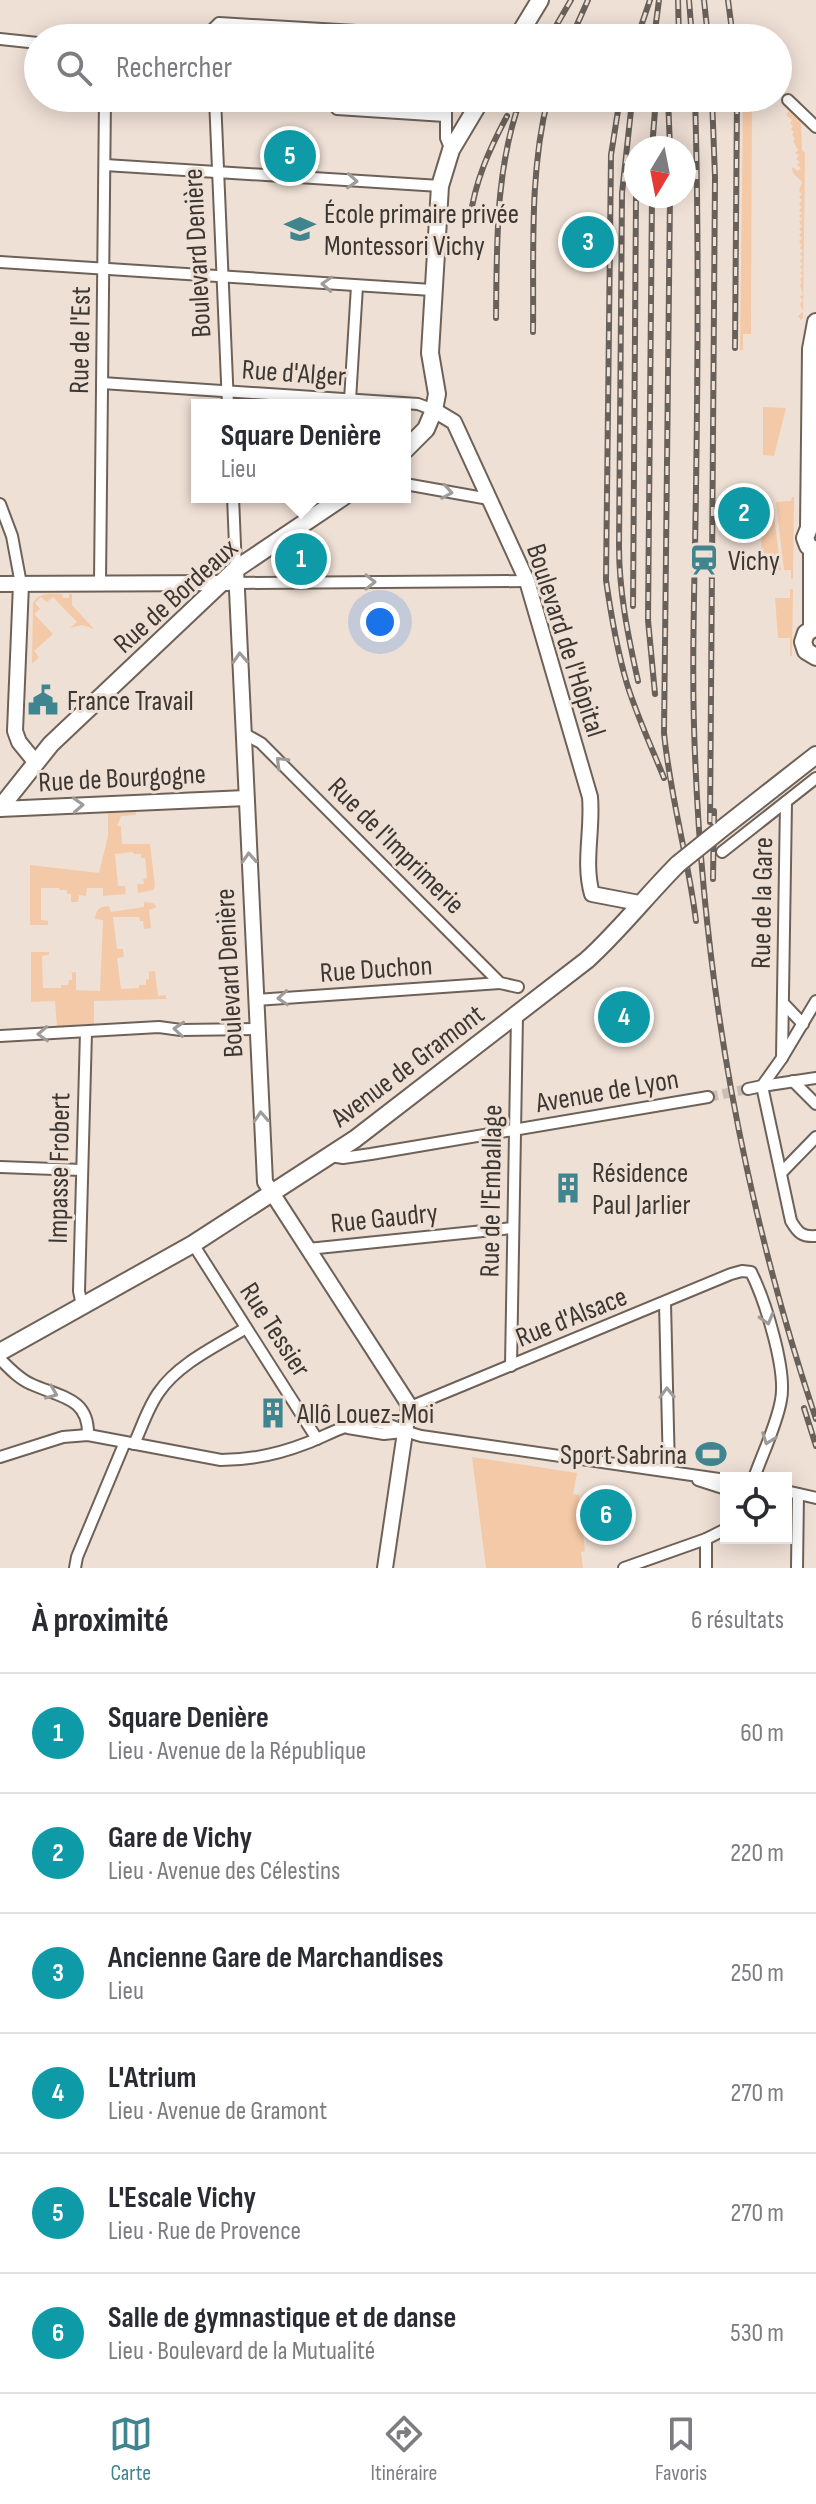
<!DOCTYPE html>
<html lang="fr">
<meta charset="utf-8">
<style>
body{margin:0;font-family:"Sofia Sans Condensed",sans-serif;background:#f7f7f7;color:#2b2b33}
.controls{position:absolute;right:24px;bottom:24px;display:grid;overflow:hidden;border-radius:0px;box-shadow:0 4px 20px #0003}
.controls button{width:72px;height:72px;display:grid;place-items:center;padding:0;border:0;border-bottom:2px solid #e1e1e2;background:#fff;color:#2b2b33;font:40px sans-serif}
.compass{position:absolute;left:624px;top:136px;width:72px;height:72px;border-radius:50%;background:#fff;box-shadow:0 4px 20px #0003;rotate:190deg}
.you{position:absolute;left:380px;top:622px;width:28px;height:28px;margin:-20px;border:6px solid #fff;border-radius:50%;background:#1a73e8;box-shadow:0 0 0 12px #1a73e833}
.badge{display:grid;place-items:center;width:52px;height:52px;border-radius:50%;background:#3f8590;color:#fff;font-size:26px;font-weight:700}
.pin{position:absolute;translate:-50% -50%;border:4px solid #fff;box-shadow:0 2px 8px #0006}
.popup{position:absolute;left:191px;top:399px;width:220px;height:104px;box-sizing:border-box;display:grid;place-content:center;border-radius:0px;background:#fff;filter:drop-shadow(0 2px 6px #0005);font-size:26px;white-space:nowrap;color:#7c7c81}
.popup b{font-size:30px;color:#2b2b33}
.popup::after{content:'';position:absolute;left:50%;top:100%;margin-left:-16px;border:16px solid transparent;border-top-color:#fff}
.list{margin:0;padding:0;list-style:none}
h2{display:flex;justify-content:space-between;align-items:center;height:104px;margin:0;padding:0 32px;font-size:34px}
h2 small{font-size:26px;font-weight:400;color:#7c7c81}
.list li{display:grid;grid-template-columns:52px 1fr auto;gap:24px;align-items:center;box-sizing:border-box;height:120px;padding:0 32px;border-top:2px solid #e1e1e2}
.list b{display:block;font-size:30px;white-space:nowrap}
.list p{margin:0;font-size:26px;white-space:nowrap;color:#7c7c81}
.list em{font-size:26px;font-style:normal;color:#7c7c81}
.icon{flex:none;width:44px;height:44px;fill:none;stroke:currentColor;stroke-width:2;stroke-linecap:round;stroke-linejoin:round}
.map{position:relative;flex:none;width:816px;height:1568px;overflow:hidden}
.search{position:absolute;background:#fff;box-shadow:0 4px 20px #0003;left:24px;right:24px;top:24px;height:88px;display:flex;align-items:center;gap:20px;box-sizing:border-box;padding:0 28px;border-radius:44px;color:#7c7c81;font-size:30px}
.sheet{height:824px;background:#fff}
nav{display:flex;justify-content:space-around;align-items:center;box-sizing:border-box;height:112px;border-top:2px solid #e1e1e2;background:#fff;font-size:22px;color:#7c7c81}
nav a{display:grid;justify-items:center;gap:4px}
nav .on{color:#3f8590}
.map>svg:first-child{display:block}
</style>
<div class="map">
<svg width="816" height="1568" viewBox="0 0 816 1568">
<rect width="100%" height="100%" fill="#efe0d5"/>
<g fill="#f4c9a7">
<path d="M 743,98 L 752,98 L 751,325 L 751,334 L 743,334 L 743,350 L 740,350 Z"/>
<path d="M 789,111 L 801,122 L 802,150 L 805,153 L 803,317 L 801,320 L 798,316 L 803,312 L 800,304 L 803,300 L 800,297 L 803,294 L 800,285 L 802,282 L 800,279 L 803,276 L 800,273 L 803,270 L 800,267 L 803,264 L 800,261 L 803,257 L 800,254 L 803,251 L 800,248 L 802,245 L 799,242 L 802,238 L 799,235 L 802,232 L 799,229 L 802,226 L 799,222 L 802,219 L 799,216 L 802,213 L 799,210 L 802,207 L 799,204 L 802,200 L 799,197 L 802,194 L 799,191 L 802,182 L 793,173 L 792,167 L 798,171 L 801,168 L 797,165 L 800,162 L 796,159 L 799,155 L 795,153 L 798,150 L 793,141 L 795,138 L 792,135 L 794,132 L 791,129 L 793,126 L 790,123 L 792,120 L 786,115 Z"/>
<path d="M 763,407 L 786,408 L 774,456 L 763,455 Z"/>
<path d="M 792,497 L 794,497 L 793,579 L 791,578 L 791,570 L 784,570 L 776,502 L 791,501 Z"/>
<path d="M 772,501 L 781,570 L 761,571 L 762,502 Z"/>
<path d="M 790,589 L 793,589 L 792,656 L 790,656 L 790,638 L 778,638 L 775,598 L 790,598 Z"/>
<path d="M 62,594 L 63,598 L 69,598 L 69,594 L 72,594 L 72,605 L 94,629 L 82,625 L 70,628 L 77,622 L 53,597 L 47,602 L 41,597 L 35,603 L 40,609 L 34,614 L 53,634 L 34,651 L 39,657 L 32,664 L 33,603 C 39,592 51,594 62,594 Z"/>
<path d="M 136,812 L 136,815 L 121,816 L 117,826 L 121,826 L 122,844 L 150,844 L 155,886 L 153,890 L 138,893 L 137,884 L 144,884 L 143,879 L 147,878 L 145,858 L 141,858 L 141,854 L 133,854 L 133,852 L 115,854 L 118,886 L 125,886 L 126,894 L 103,896 L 103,888 L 87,888 L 86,896 L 79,895 L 78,902 L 71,902 L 71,894 L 67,894 L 67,890 L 60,890 L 59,888 L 41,888 L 41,920 L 48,921 L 48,925 L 30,925 L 30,865 L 99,873 L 108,836 L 108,813 Z"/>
<path d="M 144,902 L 153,903 L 157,907 L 149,910 L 151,928 L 144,929 L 143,921 L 140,921 L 139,917 L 113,917 L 117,949 L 123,949 L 124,957 L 117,958 L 121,989 L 139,988 L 139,985 L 146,985 L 146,980 L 149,979 L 149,972 L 145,972 L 155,971 L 158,996 L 166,995 L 166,999 L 94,1001 L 94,1024 L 57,1026 L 55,1001 L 31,1002 L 31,952 L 49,952 L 49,955 L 42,956 L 43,988 L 61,988 L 61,985 L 68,985 L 69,980 L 72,980 L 72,973 L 68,973 L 76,972 L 76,990 L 100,991 L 103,920 L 95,919 C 96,909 99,907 109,906 L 111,912 L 144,907 Z"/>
<path d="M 472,1457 L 577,1473 L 573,1494 L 579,1495 L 585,1551 L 581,1552 L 583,1568 L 486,1568 Z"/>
</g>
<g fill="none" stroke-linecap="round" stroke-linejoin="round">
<path stroke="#cbbeb5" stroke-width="10" stroke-dasharray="10 5" stroke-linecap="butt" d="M 708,1097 L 748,1089"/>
<g stroke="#6e6258" stroke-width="14">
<g id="street">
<path d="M 212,38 L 211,31 L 219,23 L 476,38"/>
<path d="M 0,39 L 38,43"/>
<path d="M 215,98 L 228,405"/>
<path d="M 338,98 L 337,109 L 445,116"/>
<path d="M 446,98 L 446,138 L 451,150"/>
<path d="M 788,100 L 816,127"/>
<path d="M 105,165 L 440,186"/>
<path d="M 0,262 L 432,290"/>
<path d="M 102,383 L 418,404 L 434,410"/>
<path d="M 350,400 L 357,286"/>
<path d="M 405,484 L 489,499"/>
<path d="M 233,497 L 236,569"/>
<path d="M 0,504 L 12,536 L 21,584"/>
<path d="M 100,582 L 105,98"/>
<path d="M 236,583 L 527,581"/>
<path d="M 243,733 L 261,743 L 500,983 L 518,987"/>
<path d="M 722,852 L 816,778"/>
<path d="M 256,1000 L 500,983"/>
<path d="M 784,1004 L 803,1024"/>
<path d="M 0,1036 L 159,1027 L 181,1030 L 257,1029"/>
<path d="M 782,1058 L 786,802"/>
<path d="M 816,1078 L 762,1086 L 791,1221 C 798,1233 802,1237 816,1236"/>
<path d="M 793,1081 L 816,1104"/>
<path d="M 748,1089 L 762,1086 L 782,1058 L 816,1001"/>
<path d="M 331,1156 L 343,1158 L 371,1154 L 708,1097"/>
<path d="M 0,1167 L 82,1170"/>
<path d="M 781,1173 L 816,1137"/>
<path d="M 193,1244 L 317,1439"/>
<path d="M 308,1249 L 513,1228"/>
<path d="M 665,1303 L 669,1471"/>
<path d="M 82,1306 L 79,1291 L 86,1032"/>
<path d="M 0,1359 C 9,1368 19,1379 31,1384 C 59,1397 89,1397 88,1435"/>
<path d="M 511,1366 L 517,1016"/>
<path d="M 409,1405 L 415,1405 L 731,1274 L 742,1271 L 751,1272 C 765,1300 787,1370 781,1400 C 777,1424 762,1455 754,1478"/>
<path d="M 348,1428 L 384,1434 L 403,1432"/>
<path d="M 134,1444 C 142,1427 148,1407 159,1392 C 179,1363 217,1346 246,1328"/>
<path d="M 0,1457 L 63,1437 L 88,1435 L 221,1460 C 251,1460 279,1454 307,1443 C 326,1436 347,1423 367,1422 C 387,1421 402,1431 421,1436 L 726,1480"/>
<path d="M 698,1480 L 726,1489"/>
<path d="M 786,1491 L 816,1498"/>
<path d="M 75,1568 L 77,1557 L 125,1442"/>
<path d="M 624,1568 L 706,1539 L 726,1529"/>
<path d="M 706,1568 L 706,1539"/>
<path d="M 797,1568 L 798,1494"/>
</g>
</g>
<g stroke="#6e6258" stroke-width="18">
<g id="secondary">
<path d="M 434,410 L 454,422 L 527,581 L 590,797 C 593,829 583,863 592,894 L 639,903"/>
<path d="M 236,569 L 265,1182 L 409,1405 L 385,1568"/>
<path d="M 0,584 L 228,583"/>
<path d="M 21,584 L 15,731 L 19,742 L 36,763"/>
<path d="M 0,809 L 246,798"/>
</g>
</g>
<g stroke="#6e6258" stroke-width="20">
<g id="primary">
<path d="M 517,38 L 540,0"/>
<path d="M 816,322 L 811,349 L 809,528 L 805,538 L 808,546 L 816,551"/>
<path d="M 405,450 L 426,429 L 434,410 L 437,394 L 430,353 L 440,186 L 451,150 L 482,98"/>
<path d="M 812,549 L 812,628"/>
<path d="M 816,627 L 806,633 L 803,642 L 806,651 L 816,657"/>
<path d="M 0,808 L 51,744 L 236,569 L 343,497"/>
<path d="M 719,831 L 816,755"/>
<path d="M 0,1352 L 193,1244 L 355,1139 L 587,960 C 620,930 647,895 678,864"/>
</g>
</g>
<use href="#street" stroke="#fff" stroke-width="10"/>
<use href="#secondary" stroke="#fff" stroke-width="14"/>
<use href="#primary" stroke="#fff" stroke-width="16"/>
<g stroke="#68605a" stroke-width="6">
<g id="rail">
<path d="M 678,0 L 679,38"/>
<path d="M 689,0 L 692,38"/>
<path d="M 704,0 L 708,38"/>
<path d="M 728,0 L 733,38"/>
<path d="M 549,38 L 571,0"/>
<path d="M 571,38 L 588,0"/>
<path d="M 637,38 L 650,0"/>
<path d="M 654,38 L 659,0"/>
<path d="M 620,98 L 611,155 L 606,580 C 611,615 617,650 627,684 C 637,716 651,746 664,778"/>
<path d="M 668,98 L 670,148"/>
<path d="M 695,98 C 699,228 698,357 696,487 C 695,576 691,666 695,755 C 704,985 743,1201 816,1419"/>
<path d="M 632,101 L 622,193 L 619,546 C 619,592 628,636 638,681"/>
<path d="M 652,148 L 656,98"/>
<path d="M 652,196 L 648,620 L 655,694"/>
<path d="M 670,196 L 664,733 C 670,796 688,857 696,921"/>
<path d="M 470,219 C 475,181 489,150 507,116"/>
<path d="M 496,318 C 497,243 495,169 521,98"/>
<path d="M 533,332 C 534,254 529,174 548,98"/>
<path d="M 735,348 L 737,98"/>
<path d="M 633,606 L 636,196"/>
<path d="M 710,822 L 715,177 L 712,98"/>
<path d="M 713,879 L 714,811"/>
<path d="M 804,1408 L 816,1446"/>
</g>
</g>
<use href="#rail" stroke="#efe0d5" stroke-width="3" stroke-dasharray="9" stroke-linecap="butt"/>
<g stroke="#6e6258" stroke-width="20" stroke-linecap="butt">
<path id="primary-bridge" d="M 678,864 L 719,831"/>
</g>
<use href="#primary-bridge" stroke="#fff" stroke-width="16"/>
</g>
<defs><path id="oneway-chevron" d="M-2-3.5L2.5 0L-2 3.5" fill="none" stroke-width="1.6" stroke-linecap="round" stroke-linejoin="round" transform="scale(2)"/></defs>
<g stroke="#9e9b99">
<use href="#oneway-chevron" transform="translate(352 181) rotate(4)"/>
<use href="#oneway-chevron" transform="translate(327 284) rotate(-177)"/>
<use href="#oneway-chevron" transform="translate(447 492) rotate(10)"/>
<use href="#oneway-chevron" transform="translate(370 582)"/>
<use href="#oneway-chevron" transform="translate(240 658) rotate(-93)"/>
<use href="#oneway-chevron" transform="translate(281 762) rotate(-135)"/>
<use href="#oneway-chevron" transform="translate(78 805) rotate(-3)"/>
<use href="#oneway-chevron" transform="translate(249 858) rotate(-93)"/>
<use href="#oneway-chevron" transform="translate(283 998) rotate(176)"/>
<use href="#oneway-chevron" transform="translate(179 1029) rotate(-175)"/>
<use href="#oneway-chevron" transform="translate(43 1034) rotate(177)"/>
<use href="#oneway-chevron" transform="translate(261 1117) rotate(-93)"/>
<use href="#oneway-chevron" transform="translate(767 1319) rotate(74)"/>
<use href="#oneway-chevron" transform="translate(52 1393) rotate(22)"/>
<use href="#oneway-chevron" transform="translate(667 1393) rotate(-91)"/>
<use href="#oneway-chevron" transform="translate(768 1439) rotate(110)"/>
</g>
<defs>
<g id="school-bare" transform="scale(2.4)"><path d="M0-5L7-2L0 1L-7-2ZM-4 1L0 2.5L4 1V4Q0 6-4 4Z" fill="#3f8590" stroke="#efe0d5" stroke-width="2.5" paint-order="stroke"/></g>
<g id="station-bare" transform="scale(2.4)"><path d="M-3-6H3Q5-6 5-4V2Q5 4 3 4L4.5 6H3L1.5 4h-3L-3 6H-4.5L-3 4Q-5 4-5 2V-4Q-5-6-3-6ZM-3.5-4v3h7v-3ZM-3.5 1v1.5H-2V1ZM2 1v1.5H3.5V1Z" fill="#3f8590" stroke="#efe0d5" stroke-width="2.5" paint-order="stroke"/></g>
<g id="civic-bare" transform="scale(2.4)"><path d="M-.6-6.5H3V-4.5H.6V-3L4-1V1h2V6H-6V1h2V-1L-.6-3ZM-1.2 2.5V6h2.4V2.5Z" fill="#3f8590" stroke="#efe0d5" stroke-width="2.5" paint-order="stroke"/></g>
<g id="building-bare" transform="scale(2.4)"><path d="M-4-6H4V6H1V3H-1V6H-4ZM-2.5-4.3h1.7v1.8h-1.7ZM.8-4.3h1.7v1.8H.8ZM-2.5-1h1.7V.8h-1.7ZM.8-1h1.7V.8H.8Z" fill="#3f8590" stroke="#efe0d5" stroke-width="2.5" paint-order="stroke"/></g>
<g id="stadium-bare" transform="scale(2.4)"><path d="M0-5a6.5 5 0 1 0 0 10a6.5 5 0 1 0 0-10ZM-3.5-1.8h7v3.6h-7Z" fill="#3f8590" stroke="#efe0d5" stroke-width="2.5" paint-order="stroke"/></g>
</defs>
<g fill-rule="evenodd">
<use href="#school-bare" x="300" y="229"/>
<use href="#station-bare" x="704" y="560"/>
<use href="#civic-bare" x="43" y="700"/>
<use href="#building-bare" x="568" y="1188"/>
<use href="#building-bare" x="273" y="1413"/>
<use href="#stadium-bare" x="711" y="1454"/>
</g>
<g text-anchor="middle" stroke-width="6" stroke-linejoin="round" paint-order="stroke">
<g font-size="28" fill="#3d3733" stroke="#efe0d5" text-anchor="start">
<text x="324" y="223">École primaire privée<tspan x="324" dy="32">Montessori Vichy</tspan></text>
<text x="728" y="570">Vichy</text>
<text x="67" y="710">France Travail</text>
<text x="592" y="1182">Résidence<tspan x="592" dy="32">Paul Jarlier</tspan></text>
<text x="297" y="1423">Allô Louez-Moi</text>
<text x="687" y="1464" text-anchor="end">Sport Sabrina</text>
</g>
<g font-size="28" fill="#3d3733" stroke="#efe0d5">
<text transform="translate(196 253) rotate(-93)" y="10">Boulevard Denière</text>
<text transform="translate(79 340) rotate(-89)" y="10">Rue de l'Est</text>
<text transform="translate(294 372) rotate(4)" y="10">Rue d'Alger</text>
<text transform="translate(175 595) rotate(-42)" y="10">Rue de Bordeaux</text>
<text transform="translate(567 640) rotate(72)" y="10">Boulevard de l'Hôpital</text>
<text transform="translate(122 777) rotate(-3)" y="10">Rue de Bourgogne</text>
<text transform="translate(397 845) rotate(45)" y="10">Rue de l'Imprimerie</text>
<text transform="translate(761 903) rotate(-89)" y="10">Rue de la Gare</text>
<text transform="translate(376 968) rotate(-4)" y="10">Rue Duchon</text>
<text transform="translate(228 973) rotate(-93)" y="10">Boulevard Denière</text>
<text transform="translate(407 1065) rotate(-37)" y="10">Avenue de Gramont</text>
<text transform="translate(607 1090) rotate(-10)" y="10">Avenue de Lyon</text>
<text transform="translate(58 1168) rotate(-89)" y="10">Impasse Frobert</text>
<text transform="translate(490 1191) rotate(-89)" y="10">Rue de l'Emballage</text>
<text transform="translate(384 1217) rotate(-6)" y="10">Rue Gaudry</text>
<text transform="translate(571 1316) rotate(-22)" y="10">Rue d'Alsace</text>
<text transform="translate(276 1329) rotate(57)" y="10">Rue Tessier</text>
</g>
</g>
</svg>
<div class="controls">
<button><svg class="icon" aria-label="locate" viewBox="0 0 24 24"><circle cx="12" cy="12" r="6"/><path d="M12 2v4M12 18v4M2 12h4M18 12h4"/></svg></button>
</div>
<svg class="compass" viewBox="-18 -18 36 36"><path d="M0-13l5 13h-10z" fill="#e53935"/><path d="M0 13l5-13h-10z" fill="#7c7c81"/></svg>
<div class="you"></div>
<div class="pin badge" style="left:301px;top:559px;background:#0f9aa8">1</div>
<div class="popup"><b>Square Denière</b>Lieu</div>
<div class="pin badge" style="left:744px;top:513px;background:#0f9aa8">2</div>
<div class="pin badge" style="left:588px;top:242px;background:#0f9aa8">3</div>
<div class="pin badge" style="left:624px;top:1017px;background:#0f9aa8">4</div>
<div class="pin badge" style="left:290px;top:156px;background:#0f9aa8">5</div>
<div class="pin badge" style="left:606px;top:1515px;background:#0f9aa8">6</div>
<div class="search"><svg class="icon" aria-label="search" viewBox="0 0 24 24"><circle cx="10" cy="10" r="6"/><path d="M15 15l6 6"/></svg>Rechercher</div>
</div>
<section class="sheet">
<h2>À proximité<small>6 résultats</small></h2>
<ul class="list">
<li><span class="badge" style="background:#0f9aa8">1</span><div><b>Square Denière</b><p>Lieu · Avenue de la République</p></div><em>60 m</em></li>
<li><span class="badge" style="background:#0f9aa8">2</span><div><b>Gare de Vichy</b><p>Lieu · Avenue des Célestins</p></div><em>220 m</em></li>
<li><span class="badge" style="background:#0f9aa8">3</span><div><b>Ancienne Gare de Marchandises</b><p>Lieu</p></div><em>250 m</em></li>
<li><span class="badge" style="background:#0f9aa8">4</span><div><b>L'Atrium</b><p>Lieu · Avenue de Gramont</p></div><em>270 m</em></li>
<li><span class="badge" style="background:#0f9aa8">5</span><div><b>L'Escale Vichy</b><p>Lieu · Rue de Provence</p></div><em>270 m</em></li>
<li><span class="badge" style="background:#0f9aa8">6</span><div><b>Salle de gymnastique et de danse</b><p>Lieu · Boulevard de la Mutualité</p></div><em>530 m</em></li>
</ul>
</section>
<nav>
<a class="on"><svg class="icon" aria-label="map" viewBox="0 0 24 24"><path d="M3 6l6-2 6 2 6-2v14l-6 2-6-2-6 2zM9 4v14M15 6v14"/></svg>Carte</a>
<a><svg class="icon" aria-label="directions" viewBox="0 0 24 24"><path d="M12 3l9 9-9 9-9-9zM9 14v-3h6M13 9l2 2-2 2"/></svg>Itinéraire</a>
<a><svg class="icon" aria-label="saved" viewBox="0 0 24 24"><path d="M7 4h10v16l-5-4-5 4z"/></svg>Favoris</a>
</nav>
